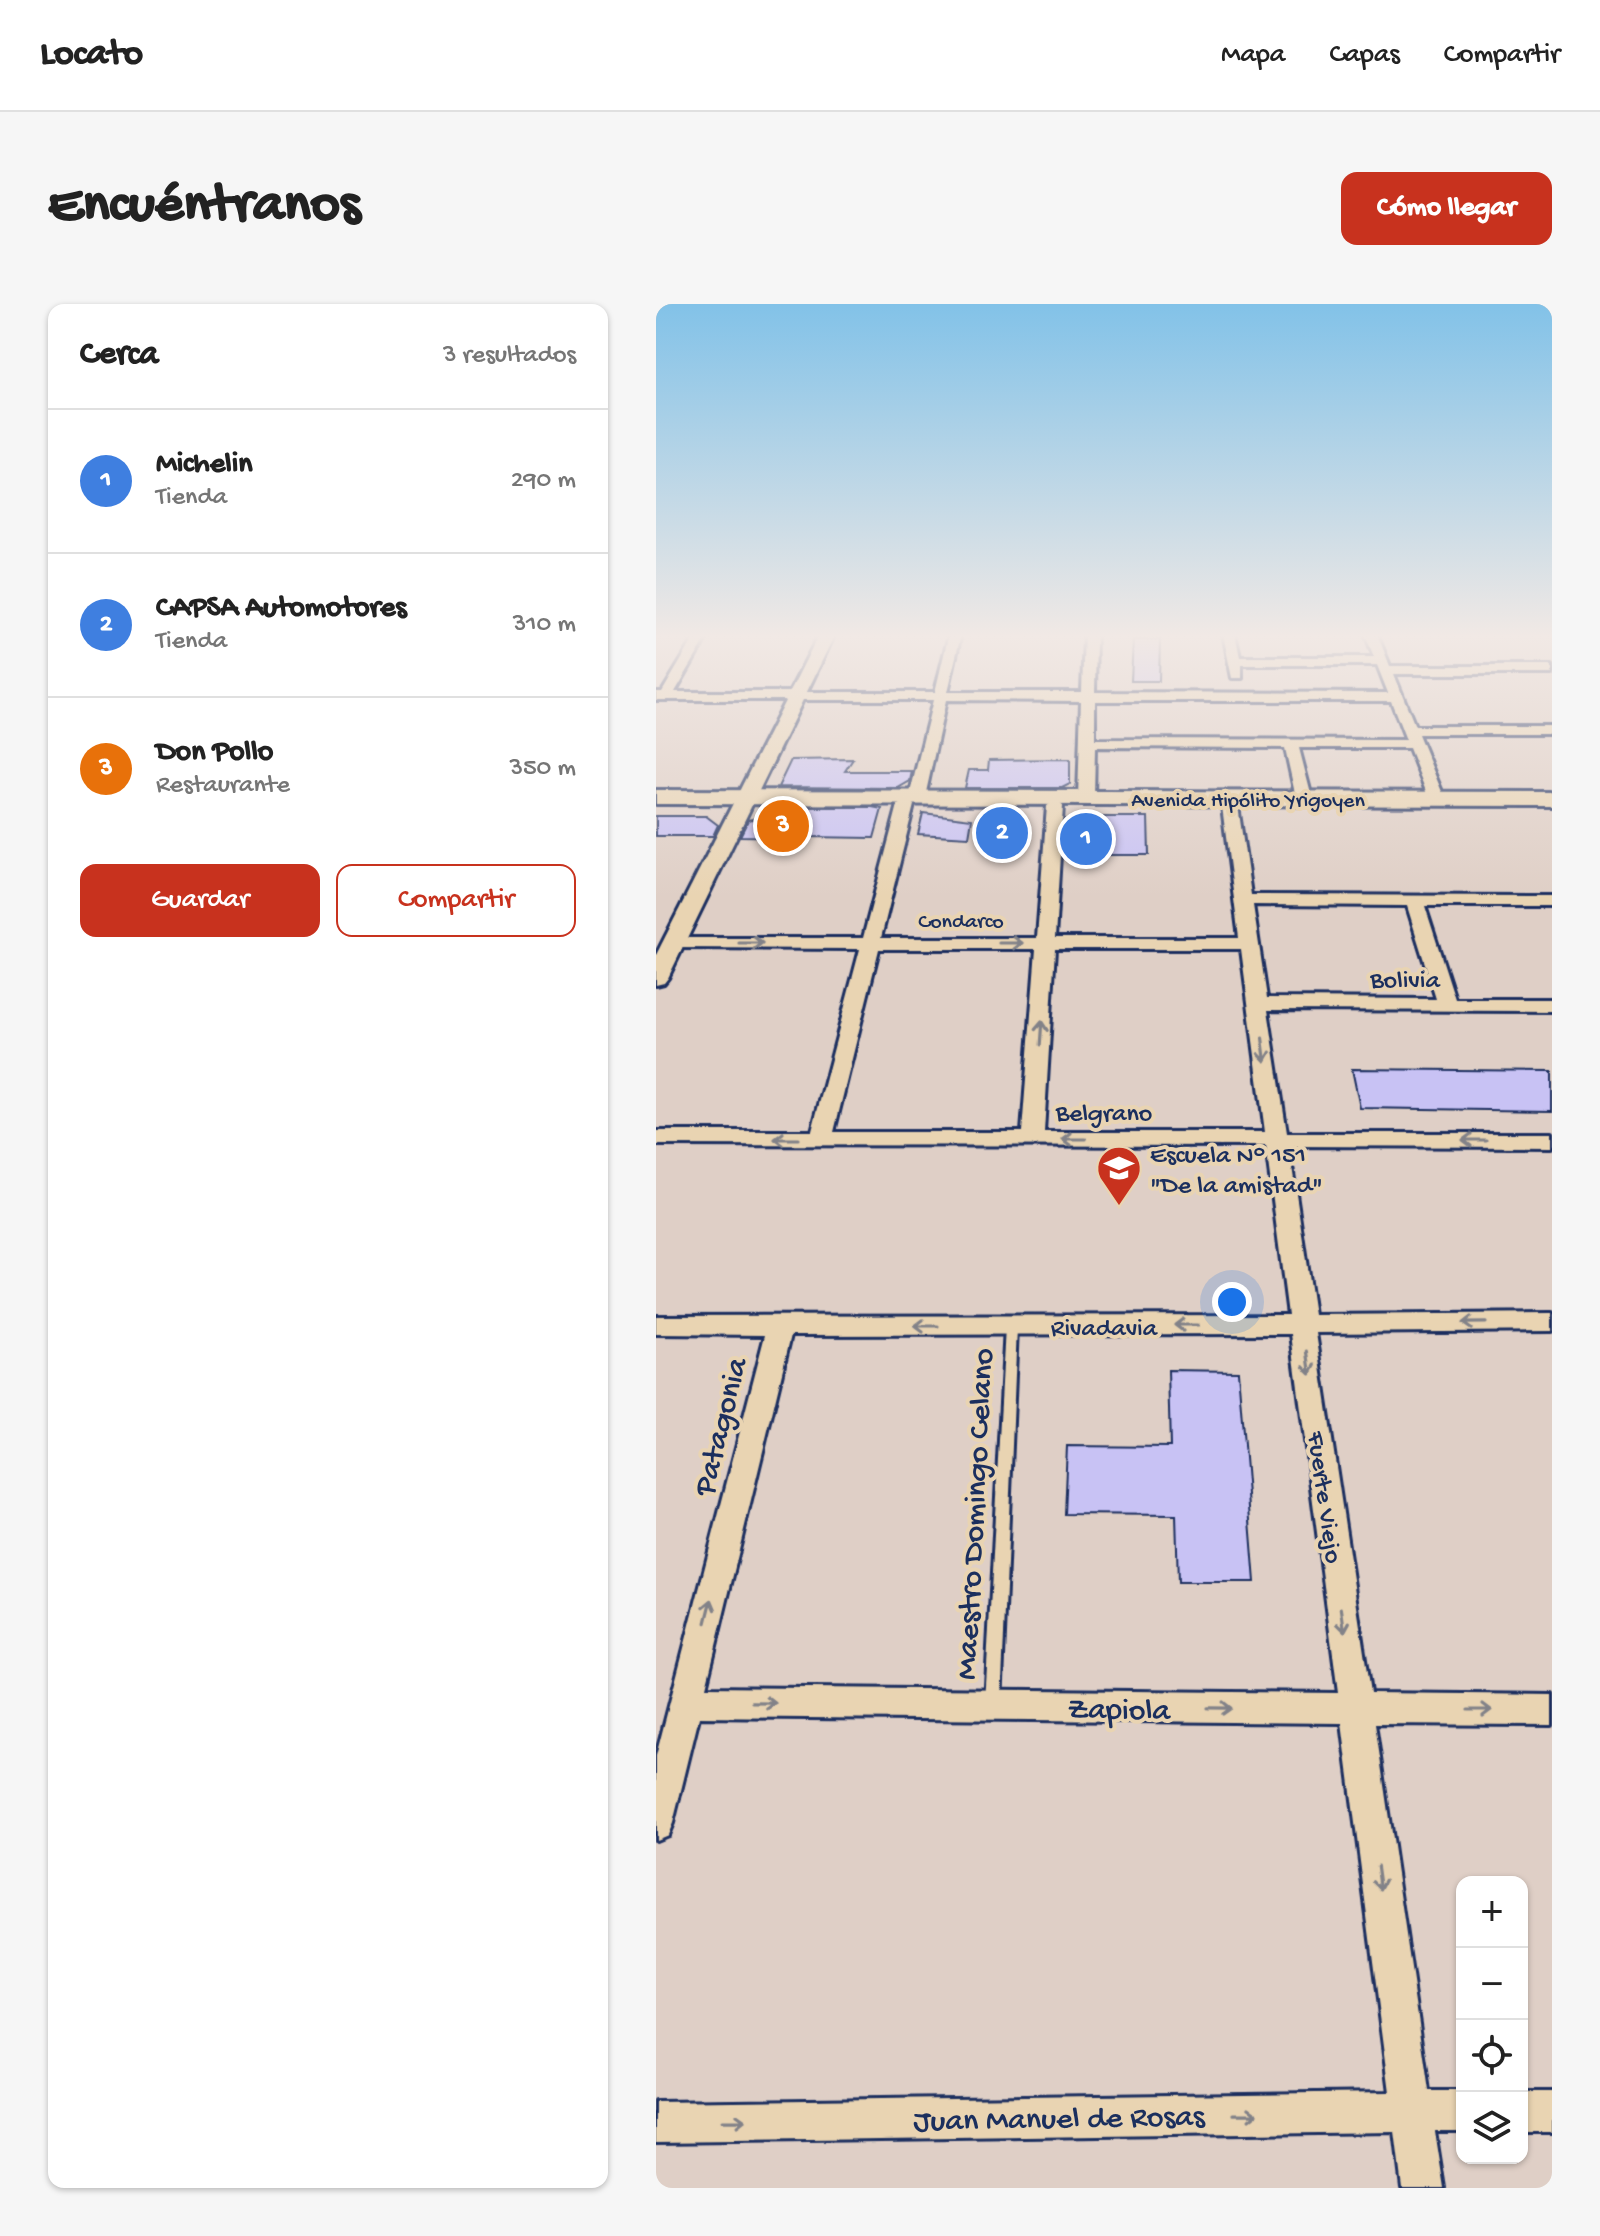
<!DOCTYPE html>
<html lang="es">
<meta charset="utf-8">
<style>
body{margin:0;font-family:"Gochi Hand",sans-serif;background:#f6f6f6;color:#222}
.controls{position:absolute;right:24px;bottom:24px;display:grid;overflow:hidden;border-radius:16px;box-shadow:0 2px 6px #0004}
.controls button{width:72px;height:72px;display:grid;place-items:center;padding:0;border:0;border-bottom:2px solid #e0e0e0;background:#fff;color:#222;font:40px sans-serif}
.you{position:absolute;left:576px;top:998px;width:28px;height:28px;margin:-20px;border:6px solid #fff;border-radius:50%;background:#1a73e8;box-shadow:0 0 0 12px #1a73e833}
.badge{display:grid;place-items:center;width:52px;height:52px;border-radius:50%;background:#c8321e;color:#fff;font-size:26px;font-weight:700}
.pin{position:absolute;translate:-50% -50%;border:4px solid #fff;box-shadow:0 2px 8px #0006}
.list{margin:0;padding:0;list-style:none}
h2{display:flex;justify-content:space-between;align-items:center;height:104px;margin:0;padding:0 32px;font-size:34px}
h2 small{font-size:26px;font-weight:400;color:#767676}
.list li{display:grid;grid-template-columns:52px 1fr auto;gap:24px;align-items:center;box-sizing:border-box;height:144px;padding:0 32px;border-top:2px solid #e0e0e0}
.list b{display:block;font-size:30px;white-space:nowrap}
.list p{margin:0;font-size:26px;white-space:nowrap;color:#767676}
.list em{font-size:26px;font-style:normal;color:#767676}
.actions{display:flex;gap:16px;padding:24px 32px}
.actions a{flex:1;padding:18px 0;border:2px solid #c8321e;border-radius:16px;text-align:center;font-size:28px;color:#c8321e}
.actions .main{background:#c8321e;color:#fff}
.icon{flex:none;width:44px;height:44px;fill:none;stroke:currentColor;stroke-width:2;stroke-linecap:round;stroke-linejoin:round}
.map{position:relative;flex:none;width:896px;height:1884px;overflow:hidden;border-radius:16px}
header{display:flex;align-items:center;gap:48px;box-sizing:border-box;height:112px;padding:0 40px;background:#fff;border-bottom:2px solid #e0e0e0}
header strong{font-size:38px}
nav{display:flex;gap:44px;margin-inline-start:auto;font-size:28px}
.intro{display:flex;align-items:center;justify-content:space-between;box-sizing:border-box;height:192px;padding:0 48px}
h1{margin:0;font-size:56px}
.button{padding:20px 36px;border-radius:16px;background:#c8321e;color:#fff;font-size:28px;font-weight:700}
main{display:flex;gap:48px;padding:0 48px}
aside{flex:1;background:#fff;border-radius:16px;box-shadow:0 2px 6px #0004}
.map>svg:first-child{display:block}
</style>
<header>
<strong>Locato</strong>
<nav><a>Mapa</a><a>Capas</a><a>Compartir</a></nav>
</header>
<div class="intro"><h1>Encuéntranos</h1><a class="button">Cómo llegar</a></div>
<main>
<aside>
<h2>Cerca<small>3 resultados</small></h2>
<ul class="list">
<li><span class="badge" style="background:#3f7fe0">1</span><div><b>Michelin</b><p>Tienda</p></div><em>290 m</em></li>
<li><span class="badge" style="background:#3f7fe0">2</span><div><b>CAPSA Automotores</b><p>Tienda</p></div><em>310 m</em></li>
<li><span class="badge" style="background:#e8710a">3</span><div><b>Don Pollo</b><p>Restaurante</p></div><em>350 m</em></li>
</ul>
<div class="actions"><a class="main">Guardar</a><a>Compartir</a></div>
</aside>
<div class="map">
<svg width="896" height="1884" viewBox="0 0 896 1884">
<rect width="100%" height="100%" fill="#dfcfc6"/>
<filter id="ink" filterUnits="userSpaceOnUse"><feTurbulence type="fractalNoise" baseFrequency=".0125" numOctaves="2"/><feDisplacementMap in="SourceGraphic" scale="16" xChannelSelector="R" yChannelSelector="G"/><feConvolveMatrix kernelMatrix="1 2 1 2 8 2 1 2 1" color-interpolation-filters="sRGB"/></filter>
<g filter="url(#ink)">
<g fill="#c8c2f4" stroke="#1b2f5e" stroke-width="2">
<path d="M 477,336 L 504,336 L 503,377 L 475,377 Z"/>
<path d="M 197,455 L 189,467 L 256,467 L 254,477 L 242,484 L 122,483 L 135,456 Z"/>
<path d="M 414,455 L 414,480 L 406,484 L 309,484 L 313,466 L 332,466 L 333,456 Z"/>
<path d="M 114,503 L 216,503 L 226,505 L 218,534 L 84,532 L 92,516 L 111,512 Z"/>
<path d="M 267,509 L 316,515 L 313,533 L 262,530 Z"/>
<path d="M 0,512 L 50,512 L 62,521 L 57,532 L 0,532 Z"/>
<path d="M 429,513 L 492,513 L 493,551 L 415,551 L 417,518 Z"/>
<path d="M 696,765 L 896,767 L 896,807 L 704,804 Z"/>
<path d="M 512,1066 L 582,1067 L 599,1278 L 522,1278 L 520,1211 L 408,1210 L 411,1142 L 514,1143 Z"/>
</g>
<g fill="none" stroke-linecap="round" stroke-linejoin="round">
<g stroke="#1b2f5e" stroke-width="6">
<path id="service" d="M 355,1018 L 360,1020 L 361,1023 L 345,1401 L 343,1406 L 337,1409 L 331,1406 L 329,1401 L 349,1023 L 350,1020 Z"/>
</g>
<g stroke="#1b2f5e" stroke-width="6">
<g id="minor">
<path d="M 41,330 L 53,330 L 19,388 L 279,388 L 293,330 L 305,330 L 292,388 L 426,388 L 428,330 L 440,330 L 439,388 L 732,389 L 721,361 L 586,361 L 586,374 L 576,374 L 567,330 L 579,330 L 584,353 L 718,353 L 709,330 L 721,330 L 734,362 L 896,362 L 896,370 L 738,370 L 759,422 L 896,422 L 896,430 L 762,430 L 789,495 L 781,500 L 773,495 L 753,444 L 643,444 L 656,494 L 648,499 L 640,494 L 629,444 L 439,443 L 438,494 L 430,499 L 422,494 L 425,397 L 290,396 L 269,493 L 261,498 L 253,493 L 277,396 L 0,396 L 0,388 L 6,388 ZM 439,397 L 735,397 L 750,436 L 439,435 Z"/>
<path d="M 250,496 L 258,501 L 225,634 L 381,634 L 391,502 L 399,497 L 407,502 L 399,634 L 583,634 L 566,502 L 574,497 L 582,502 L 595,591 L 896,592 L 896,602 L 769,602 L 799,695 L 896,695 L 896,707 L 612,706 L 631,829 L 896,829 L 896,843 L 633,842 L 658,1011 L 896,1009 L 896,1027 L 660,1029 L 714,1389 L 896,1391 L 896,1421 L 719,1420 L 773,1787 L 806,1787 L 806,1827 L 779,1827 L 788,1884 L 746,1884 L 739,1828 L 0,1838 L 0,1798 L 734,1788 L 686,1419 L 43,1413 L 17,1519 L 12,1531 L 0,1536 L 0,1452 L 109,1031 L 0,1030 L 0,1012 L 632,1011 L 610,842 L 0,841 L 0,827 L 156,827 L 204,645 L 17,644 L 8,639 L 17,634 L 207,634 L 242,501 ZM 597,601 L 751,602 L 780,695 L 611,694 ZM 223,645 L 380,645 L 366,828 L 178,828 ZM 399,645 L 585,645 L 609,828 L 388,828 ZM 635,1030 L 682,1389 L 50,1383 L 135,1031 Z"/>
<rect x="866" y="1788" width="30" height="40"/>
</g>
</g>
<g stroke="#1b2f5e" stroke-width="6">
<path id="tertiary" d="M 163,330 L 179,330 L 12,674 L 8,679 L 0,681 L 0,651 Z"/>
</g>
<g stroke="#1b2f5e" stroke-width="6">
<path id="secondary" d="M 0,486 L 896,488 L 896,502 L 0,500 Z"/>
</g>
<use href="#service" fill="#e9d4b2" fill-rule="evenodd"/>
<use href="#minor" fill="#e9d4b2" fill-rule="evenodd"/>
<use href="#tertiary" fill="#e9d4b2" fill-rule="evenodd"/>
<use href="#secondary" fill="#e9d4b2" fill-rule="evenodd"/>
</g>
<defs><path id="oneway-shaft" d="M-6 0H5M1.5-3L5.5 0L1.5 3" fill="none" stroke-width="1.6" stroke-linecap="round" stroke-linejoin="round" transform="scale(2)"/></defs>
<g stroke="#828288">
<use href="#oneway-shaft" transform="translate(95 639)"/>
<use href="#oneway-shaft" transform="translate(355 639)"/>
<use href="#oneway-shaft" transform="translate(385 729) rotate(-86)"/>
<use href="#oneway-shaft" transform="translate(608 746) rotate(83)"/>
<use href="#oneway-shaft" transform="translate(130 835) rotate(-180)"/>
<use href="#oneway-shaft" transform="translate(418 835) rotate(-180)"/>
<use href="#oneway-shaft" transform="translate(818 836) rotate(-180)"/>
<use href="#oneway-shaft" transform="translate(818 1019) rotate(179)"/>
<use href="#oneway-shaft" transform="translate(530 1021) rotate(180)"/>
<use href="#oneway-shaft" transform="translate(270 1022) rotate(-180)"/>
<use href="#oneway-shaft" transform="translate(653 1059) rotate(82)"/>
<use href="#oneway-shaft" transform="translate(53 1307) rotate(-76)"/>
<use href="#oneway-shaft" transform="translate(687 1316) rotate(82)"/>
<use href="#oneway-shaft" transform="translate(108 1399) rotate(1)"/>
<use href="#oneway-shaft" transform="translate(564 1404) rotate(1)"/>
<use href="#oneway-shaft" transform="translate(824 1406)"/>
<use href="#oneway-shaft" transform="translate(723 1574) rotate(82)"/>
<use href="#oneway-shaft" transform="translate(590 1810) rotate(-1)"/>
<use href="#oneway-shaft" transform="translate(78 1817) rotate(-1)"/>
</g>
</g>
<linearGradient id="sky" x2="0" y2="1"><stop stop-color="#82c2e8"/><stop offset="0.56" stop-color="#f1e9e5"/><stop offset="1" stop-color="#f1e9e5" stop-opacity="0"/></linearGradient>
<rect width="896" height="593" fill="url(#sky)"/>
<defs>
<g id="school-pin" transform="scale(2.3)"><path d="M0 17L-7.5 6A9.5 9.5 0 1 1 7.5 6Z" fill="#c8321e" stroke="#e9d4b2"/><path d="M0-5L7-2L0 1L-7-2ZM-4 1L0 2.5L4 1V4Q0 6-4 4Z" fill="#fff"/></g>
</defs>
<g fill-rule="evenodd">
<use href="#school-pin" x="463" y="864"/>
</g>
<g text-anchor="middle" stroke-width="8" stroke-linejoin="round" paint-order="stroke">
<g font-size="22" fill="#1b2f5e" stroke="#e9d4b2">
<text x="592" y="502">Avenida Hipólito Yrigoyen</text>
<text x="305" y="623">Condarco</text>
</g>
<g font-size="26" fill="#1b2f5e" stroke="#e9d4b2">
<text x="749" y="683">Bolivia</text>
<text x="448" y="816">Belgrano</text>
<text x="448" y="1031">Rivadavia</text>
<text transform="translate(671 1193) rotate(82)" y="9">Fuerte Viejo</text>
</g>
<g font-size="26" fill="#1b2f5e" stroke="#e9d4b2" text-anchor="start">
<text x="494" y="858">Escuela N° 151<tspan x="494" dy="30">"De la amistad"</tspan></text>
</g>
<g font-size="32" fill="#1b2f5e" stroke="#e9d4b2">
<text transform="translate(62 1122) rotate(-76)" y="11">Patagonia</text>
<text transform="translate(316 1210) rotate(-87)" y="11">Maestro Domingo Celano</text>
<text transform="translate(463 1403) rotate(1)" y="11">Zapiola</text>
<text transform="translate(403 1812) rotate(-1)" y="11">Juan Manuel de Rosas</text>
</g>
</g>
</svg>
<div class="controls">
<button>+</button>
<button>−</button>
<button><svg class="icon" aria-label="locate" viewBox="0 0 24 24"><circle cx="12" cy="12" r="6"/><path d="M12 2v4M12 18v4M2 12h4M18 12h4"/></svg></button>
<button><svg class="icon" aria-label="layers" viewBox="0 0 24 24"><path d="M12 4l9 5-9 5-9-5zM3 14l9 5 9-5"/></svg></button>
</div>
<div class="you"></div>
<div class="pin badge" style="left:430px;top:535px;background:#3f7fe0">1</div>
<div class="pin badge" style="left:346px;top:529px;background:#3f7fe0">2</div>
<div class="pin badge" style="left:127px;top:522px;background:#e8710a">3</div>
</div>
</main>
